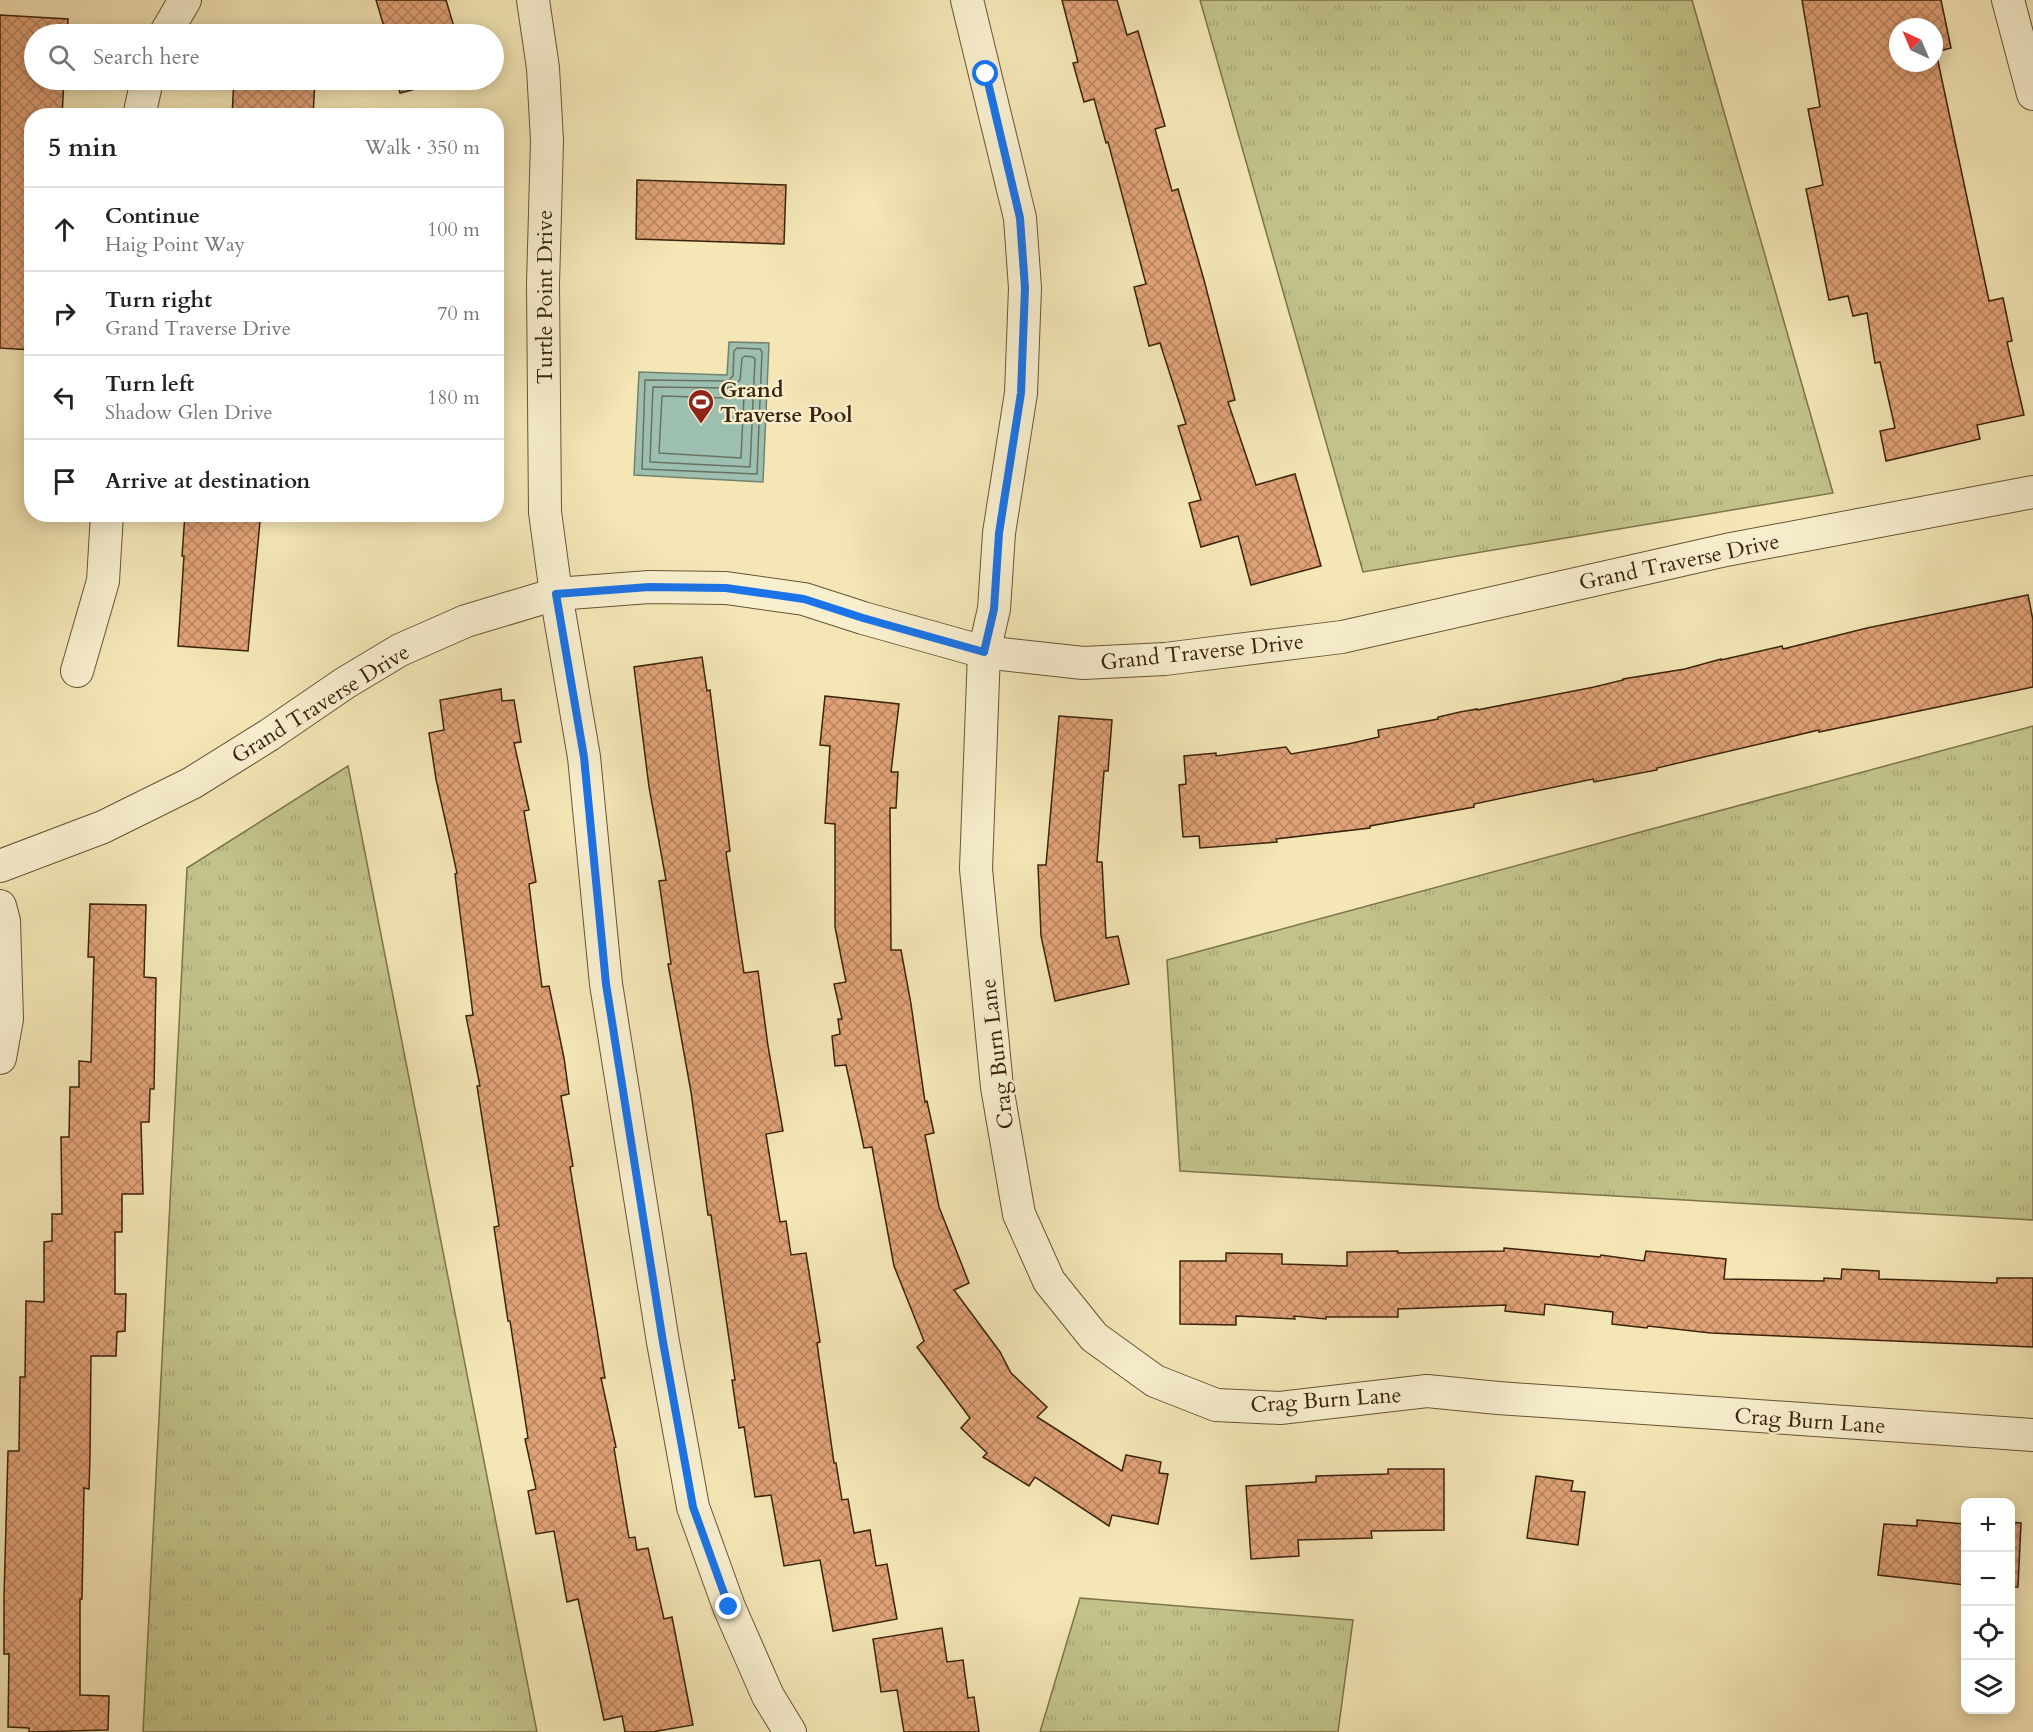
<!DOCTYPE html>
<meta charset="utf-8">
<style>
body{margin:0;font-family:Cardo,serif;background:#f2f2f2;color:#222}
.controls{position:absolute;right:18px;bottom:18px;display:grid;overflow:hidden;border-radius:12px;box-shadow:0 3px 15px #0003}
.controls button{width:54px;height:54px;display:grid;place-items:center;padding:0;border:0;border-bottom:2px solid #e0e0e0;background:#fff;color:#222;font:30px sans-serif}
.compass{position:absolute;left:1889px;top:18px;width:54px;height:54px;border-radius:50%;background:#fff;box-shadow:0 3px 15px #0003;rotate:316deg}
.stop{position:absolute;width:18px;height:18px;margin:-14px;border:4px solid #1a73e8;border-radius:50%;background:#fff}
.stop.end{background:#1a73e8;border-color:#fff;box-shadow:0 2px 6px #0008}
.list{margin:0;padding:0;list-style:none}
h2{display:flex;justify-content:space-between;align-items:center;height:78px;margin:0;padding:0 24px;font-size:26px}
h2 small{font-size:20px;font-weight:400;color:#767676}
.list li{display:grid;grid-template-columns:39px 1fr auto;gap:18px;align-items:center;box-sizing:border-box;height:84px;padding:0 24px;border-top:2px solid #e0e0e0}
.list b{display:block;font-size:22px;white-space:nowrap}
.list p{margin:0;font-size:20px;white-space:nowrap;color:#767676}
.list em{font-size:20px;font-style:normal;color:#767676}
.icon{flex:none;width:33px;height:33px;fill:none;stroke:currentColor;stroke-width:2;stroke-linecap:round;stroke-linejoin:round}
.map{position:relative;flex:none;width:2033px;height:1732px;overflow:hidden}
.search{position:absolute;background:#fff;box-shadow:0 3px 15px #0003;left:24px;top:24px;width:480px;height:66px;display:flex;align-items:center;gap:15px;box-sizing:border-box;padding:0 21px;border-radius:33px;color:#767676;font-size:22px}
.panel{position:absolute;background:#fff;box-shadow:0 3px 15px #0003;left:24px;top:108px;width:480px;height:414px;border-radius:24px}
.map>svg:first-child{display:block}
</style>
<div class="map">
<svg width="2033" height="1732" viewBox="0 0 2033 1732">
<defs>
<pattern id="grass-tufts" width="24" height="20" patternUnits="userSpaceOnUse" patternTransform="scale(1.5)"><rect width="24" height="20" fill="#c1c389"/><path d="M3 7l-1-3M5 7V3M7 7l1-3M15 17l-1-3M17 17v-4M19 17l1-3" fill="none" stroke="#a7a775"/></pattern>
<pattern id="building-cross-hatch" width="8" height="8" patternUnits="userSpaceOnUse" patternTransform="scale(1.5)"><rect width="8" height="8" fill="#e1a277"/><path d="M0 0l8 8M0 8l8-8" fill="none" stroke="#b78460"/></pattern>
</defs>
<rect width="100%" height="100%" fill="#f4e6b5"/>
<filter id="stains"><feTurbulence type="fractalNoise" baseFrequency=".00333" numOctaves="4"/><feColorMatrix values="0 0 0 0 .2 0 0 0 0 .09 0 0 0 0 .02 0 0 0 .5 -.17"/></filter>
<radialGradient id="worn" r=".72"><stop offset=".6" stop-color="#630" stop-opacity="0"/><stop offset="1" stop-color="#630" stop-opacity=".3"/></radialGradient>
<g fill="url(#grass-tufts)" stroke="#7e734a" stroke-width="1.5">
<path d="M 1200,0 L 1692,0 L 1833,493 L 1363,572 Z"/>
<path d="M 2033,726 L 2033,1220 L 1180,1171 L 1167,960 Z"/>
<path d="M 348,766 L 537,1732 L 143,1732 L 187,868 Z"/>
<path d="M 1080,1598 L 1353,1620 L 1338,1732 L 1040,1732 Z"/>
</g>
<path fill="#9cbfb0" stroke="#75816e" stroke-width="1.5" d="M 729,342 L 769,343 L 763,482 L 634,475 L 639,372 L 727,375 Z"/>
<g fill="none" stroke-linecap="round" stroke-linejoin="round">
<g stroke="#6b715e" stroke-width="1.5">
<path d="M 737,348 L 760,349 L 762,352 L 757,474 L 642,469 L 645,380 L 728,381 L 733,376 L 734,351 Z"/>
<path d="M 745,356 L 753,357 L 755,359 L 750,467 L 650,462 L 653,387 L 730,388 L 740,380 L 742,358 Z"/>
<path d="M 741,393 L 744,396 L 741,458 L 659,453 L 662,396 L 726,398 Z"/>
</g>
</g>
<g fill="url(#building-cross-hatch)" stroke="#3a230c" stroke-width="1.5" fill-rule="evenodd">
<path d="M 376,0 L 446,0 L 456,34 L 383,34 L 382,31 L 385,30 Z"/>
<path d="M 1062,0 L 1117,0 L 1127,35 L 1138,31 L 1165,126 L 1155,129 L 1172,191 L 1178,189 L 1204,280 L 1235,400 L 1228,402 L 1256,485 L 1295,474 L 1321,566 L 1251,585 L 1238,536 L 1201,547 L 1189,503 L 1201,500 L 1178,426 L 1186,424 L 1160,343 L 1149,346 L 1134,287 L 1146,284 L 1108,142 L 1106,143 L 1094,99 L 1084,102 L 1073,63 L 1078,62 Z"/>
<path d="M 1802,0 L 1941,0 L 1951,48 L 1936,52 L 1989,301 L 2003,298 L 2012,341 L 2007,342 L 2024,415 L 1977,425 L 1980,439 L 1886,461 L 1880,431 L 1895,428 L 1880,362 L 1875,363 L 1867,313 L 1853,316 L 1848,296 L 1829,300 L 1806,189 L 1823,185 L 1808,109 L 1820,107 ZM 1898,27 L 1934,27 L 1934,63 L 1898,63 Z"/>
<path d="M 0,15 L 68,19 L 67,34 L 34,34 L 34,80 L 64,80 L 62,116 L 32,116 L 32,350 L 0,348 Z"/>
<path d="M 234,80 L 315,80 L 313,116 L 232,116 Z"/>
<path d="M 396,80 L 450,80 L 400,93 Z"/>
<path d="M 637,180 L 786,185 L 784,244 L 636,239 Z"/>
<path d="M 185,514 L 249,514 L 248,521 L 260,521 L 248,651 L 178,646 L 184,556 L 182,556 Z"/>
<path d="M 2028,595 L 2033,620 L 2033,687 L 1819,732 L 1819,730 L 1657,768 L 1657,770 L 1594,782 L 1593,779 L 1474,804 L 1474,807 L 1370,826 L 1370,828 L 1276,839 L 1277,842 L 1200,848 L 1199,836 L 1183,837 L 1179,785 L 1186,784 L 1184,756 L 1216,753 L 1216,756 L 1286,747 L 1291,754 L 1348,744 L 1379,737 L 1378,730 L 1438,719 L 1438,717 L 1460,712 L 1477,709 L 1477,710 L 1594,687 L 1623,680 L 1623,679 L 1685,669 L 1721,659 L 1721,660 L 1782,646 L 1783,649 L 1867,628 Z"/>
<path d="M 702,657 L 707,691 L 710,690 L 730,851 L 726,852 L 739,941 L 744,973 L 758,971 L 768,1046 L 783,1131 L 766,1134 L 780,1222 L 786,1221 L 791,1255 L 806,1253 L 820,1342 L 817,1343 L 834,1463 L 836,1463 L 842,1500 L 848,1499 L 854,1533 L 870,1530 L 876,1566 L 887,1564 L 897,1619 L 833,1631 L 820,1560 L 784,1566 L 771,1495 L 755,1497 L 744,1427 L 739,1428 L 732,1380 L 735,1380 L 711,1215 L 708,1215 L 691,1092 L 668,964 L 671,964 L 659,881 L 666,880 L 649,787 L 634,667 Z"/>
<path d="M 501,689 L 502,701 L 514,700 L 521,742 L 514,743 L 529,810 L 524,811 L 536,882 L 529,884 L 537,950 L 542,987 L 549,986 L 564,1058 L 569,1094 L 561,1096 L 573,1166 L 570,1167 L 605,1378 L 601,1378 L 616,1447 L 614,1448 L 629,1538 L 635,1537 L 637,1550 L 648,1548 L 664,1619 L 672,1617 L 693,1725 L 652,1732 L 625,1732 L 622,1716 L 604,1720 L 578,1599 L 567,1602 L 554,1531 L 536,1534 L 528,1491 L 536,1489 L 525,1439 L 528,1438 L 510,1321 L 508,1321 L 494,1227 L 499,1226 L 477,1086 L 480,1086 L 466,1016 L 473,1015 L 455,874 L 457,873 L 436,779 L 429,733 L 444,730 L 440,700 Z"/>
<path d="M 825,696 L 899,704 L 891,772 L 898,772 L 896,808 L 890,808 L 891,950 L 901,950 L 911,1004 L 925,1102 L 927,1101 L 934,1133 L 925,1135 L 939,1207 L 969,1283 L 954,1290 L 1000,1352 L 1011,1373 L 1047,1407 L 1037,1417 L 1122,1471 L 1126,1455 L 1161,1462 L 1159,1473 L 1168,1474 L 1158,1524 L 1112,1515 L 1109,1526 L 1035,1477 L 1029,1486 L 983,1457 L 987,1453 L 961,1428 L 970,1418 L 917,1347 L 924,1341 L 894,1266 L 872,1147 L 864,1148 L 846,1065 L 835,1066 L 832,1036 L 840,1034 L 838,1019 L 842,1019 L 834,984 L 846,982 L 835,927 L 835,824 L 825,823 L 830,746 L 820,745 Z"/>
<path d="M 1059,716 L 1112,720 L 1108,771 L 1104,771 L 1097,862 L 1102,862 L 1106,938 L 1118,936 L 1129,984 L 1055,1001 L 1041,936 L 1038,865 L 1046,865 Z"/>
<path d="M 90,904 L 146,905 L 144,977 L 156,978 L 154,1089 L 150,1089 L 149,1122 L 141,1122 L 143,1194 L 122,1194 L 122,1232 L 115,1232 L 115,1294 L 126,1294 L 125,1331 L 117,1332 L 116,1356 L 91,1356 L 90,1456 L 89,1489 L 84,1488 L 82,1599 L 80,1599 L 80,1695 L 109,1696 L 108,1730 L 29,1732 L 29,1728 L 8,1727 L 9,1654 L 4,1654 L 4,1598 L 8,1451 L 19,1451 L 20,1377 L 25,1377 L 26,1301 L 44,1302 L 44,1242 L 52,1241 L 52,1214 L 62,1214 L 61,1137 L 69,1137 L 70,1087 L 79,1087 L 79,1061 L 91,1062 L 94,957 L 88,957 Z"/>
<path d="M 1504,1248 L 1600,1257 L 1601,1255 L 1644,1261 L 1646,1251 L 1726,1259 L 1724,1279 L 1824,1281 L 1824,1278 L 1841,1279 L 1842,1269 L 1879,1271 L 1879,1279 L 1997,1283 L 1997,1278 L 2033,1278 L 2033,1347 L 1711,1333 L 1648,1326 L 1647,1328 L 1612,1324 L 1613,1312 L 1545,1304 L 1544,1315 L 1505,1311 L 1506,1305 L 1398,1309 L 1398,1317 L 1326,1317 L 1326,1319 L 1294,1316 L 1295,1319 L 1236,1316 L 1236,1325 L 1180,1324 L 1180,1261 L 1226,1261 L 1226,1253 L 1282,1254 L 1282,1264 L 1347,1266 L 1347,1252 L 1398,1251 L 1398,1253 L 1504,1251 Z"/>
<path d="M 1388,1469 L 1444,1469 L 1444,1530 L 1371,1531 L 1372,1538 L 1298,1540 L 1299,1556 L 1251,1559 L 1246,1486 L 1316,1482 L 1316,1476 L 1388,1474 Z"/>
<path d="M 1536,1476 L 1573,1481 L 1571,1491 L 1585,1492 L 1578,1545 L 1527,1538 Z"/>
<path d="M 1917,1520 L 1965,1524 L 1965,1585 L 1878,1575 L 1884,1524 L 1917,1526 Z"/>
<path d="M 2010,1522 L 2021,1523 L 2018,1587 L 2010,1587 Z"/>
<path d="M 942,1628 L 947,1662 L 963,1660 L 968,1698 L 974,1697 L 979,1732 L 904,1732 L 897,1690 L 881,1692 L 873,1639 Z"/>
</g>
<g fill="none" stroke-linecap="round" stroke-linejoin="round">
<g stroke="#685436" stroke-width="34">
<g id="street">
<path d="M 533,0 L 543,68 L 547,141 L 543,284 L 545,512 L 556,594 L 584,757 L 606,984 L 663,1342 L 693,1507 L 729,1607 L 768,1696 L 790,1732"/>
<path d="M 967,0 L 1020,218 L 1025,288 L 1021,393 L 999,533 L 994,609 L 984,652 L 976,869 L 997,1087 L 1019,1214 L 1049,1281 L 1094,1337 L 1155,1381 L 1216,1405 L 1280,1408 L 1427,1391 L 1498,1398 L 2033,1435"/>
<path d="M 2008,0 L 2033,94"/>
<path d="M 165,34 L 185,0"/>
<path d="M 139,116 L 147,80"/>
<path d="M 77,671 L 103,581 L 107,514"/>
<path d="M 0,866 L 103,827 L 192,783 L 269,735 L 345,683 L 400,650 L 466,621 L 556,594 L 649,587 L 726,588 L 804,599 L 863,618 L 984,652 L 1083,663 L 1165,659 L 1342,637 L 1726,550 L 2033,492"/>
<path d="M 0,906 L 4,921 L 7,1019 L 0,1058"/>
</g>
</g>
<use href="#street" stroke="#f8efcf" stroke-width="32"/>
</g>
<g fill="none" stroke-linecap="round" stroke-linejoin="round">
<path stroke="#1a73e8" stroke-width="8" d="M 729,1607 L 693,1507 L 663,1342 L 606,984 L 584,757 L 556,594 L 649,587 L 726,588 L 804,599 L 863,618 L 984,652 L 994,609 L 999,533 L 1021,393 L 1025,288 L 1020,218 L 986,74"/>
</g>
<defs>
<g id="stadium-pin" transform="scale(1.35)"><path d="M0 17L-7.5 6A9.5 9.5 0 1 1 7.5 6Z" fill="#8f2418" stroke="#f8efcf"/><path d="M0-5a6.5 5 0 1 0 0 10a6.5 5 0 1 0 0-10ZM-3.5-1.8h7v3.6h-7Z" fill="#fff"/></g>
</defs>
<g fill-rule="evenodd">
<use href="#stadium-pin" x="701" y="402"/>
</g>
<g text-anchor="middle" stroke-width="4.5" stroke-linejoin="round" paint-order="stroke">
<g font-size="22" fill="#3a230c" stroke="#f8efcf">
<text transform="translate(544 297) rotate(-90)" y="8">Turtle Point Drive</text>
<text transform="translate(1679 561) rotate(-12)" y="8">Grand Traverse Drive</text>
<text transform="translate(1202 651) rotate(-6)" y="8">Grand Traverse Drive</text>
<text transform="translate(320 703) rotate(-32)" y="8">Grand Traverse Drive</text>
<text transform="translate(996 1054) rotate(-97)" y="8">Crag Burn Lane</text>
<text transform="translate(1326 1399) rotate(-4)" y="8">Crag Burn Lane</text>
<text transform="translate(1810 1420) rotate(4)" y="8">Crag Burn Lane</text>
</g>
<g font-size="22" font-weight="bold" fill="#3a230c" stroke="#f8efcf" text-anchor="start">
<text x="720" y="397">Grand<tspan x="720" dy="25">Traverse Pool</tspan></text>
</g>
</g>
<rect width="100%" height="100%" filter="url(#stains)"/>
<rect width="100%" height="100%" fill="url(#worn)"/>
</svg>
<div class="controls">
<button>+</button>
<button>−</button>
<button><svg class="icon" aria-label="locate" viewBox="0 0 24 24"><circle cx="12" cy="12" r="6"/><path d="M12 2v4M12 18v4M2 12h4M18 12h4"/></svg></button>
<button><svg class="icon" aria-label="layers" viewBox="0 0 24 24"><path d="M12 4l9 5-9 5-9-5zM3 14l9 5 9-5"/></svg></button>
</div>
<svg class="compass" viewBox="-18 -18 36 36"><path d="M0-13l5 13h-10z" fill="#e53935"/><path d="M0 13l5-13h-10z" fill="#767676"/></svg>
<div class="stop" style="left:986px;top:74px"></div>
<div class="stop end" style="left:729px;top:1607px"></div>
<div class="search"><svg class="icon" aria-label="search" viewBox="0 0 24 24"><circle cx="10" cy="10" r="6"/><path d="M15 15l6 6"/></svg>Search here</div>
<section class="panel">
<h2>5 min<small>Walk · 350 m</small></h2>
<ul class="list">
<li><svg class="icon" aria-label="ahead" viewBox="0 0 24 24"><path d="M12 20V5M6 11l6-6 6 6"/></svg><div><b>Continue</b><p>Haig Point Way</p></div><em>100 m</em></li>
<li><svg class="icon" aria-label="right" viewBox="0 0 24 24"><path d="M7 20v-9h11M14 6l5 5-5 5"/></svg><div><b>Turn right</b><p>Grand Traverse Drive</p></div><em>70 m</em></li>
<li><svg class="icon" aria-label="left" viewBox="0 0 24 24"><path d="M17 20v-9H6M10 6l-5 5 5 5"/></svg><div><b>Turn left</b><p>Shadow Glen Drive</p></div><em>180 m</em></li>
<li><svg class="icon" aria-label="arrive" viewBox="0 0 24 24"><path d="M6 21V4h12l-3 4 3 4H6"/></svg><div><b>Arrive at destination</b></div></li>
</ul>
</section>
</div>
